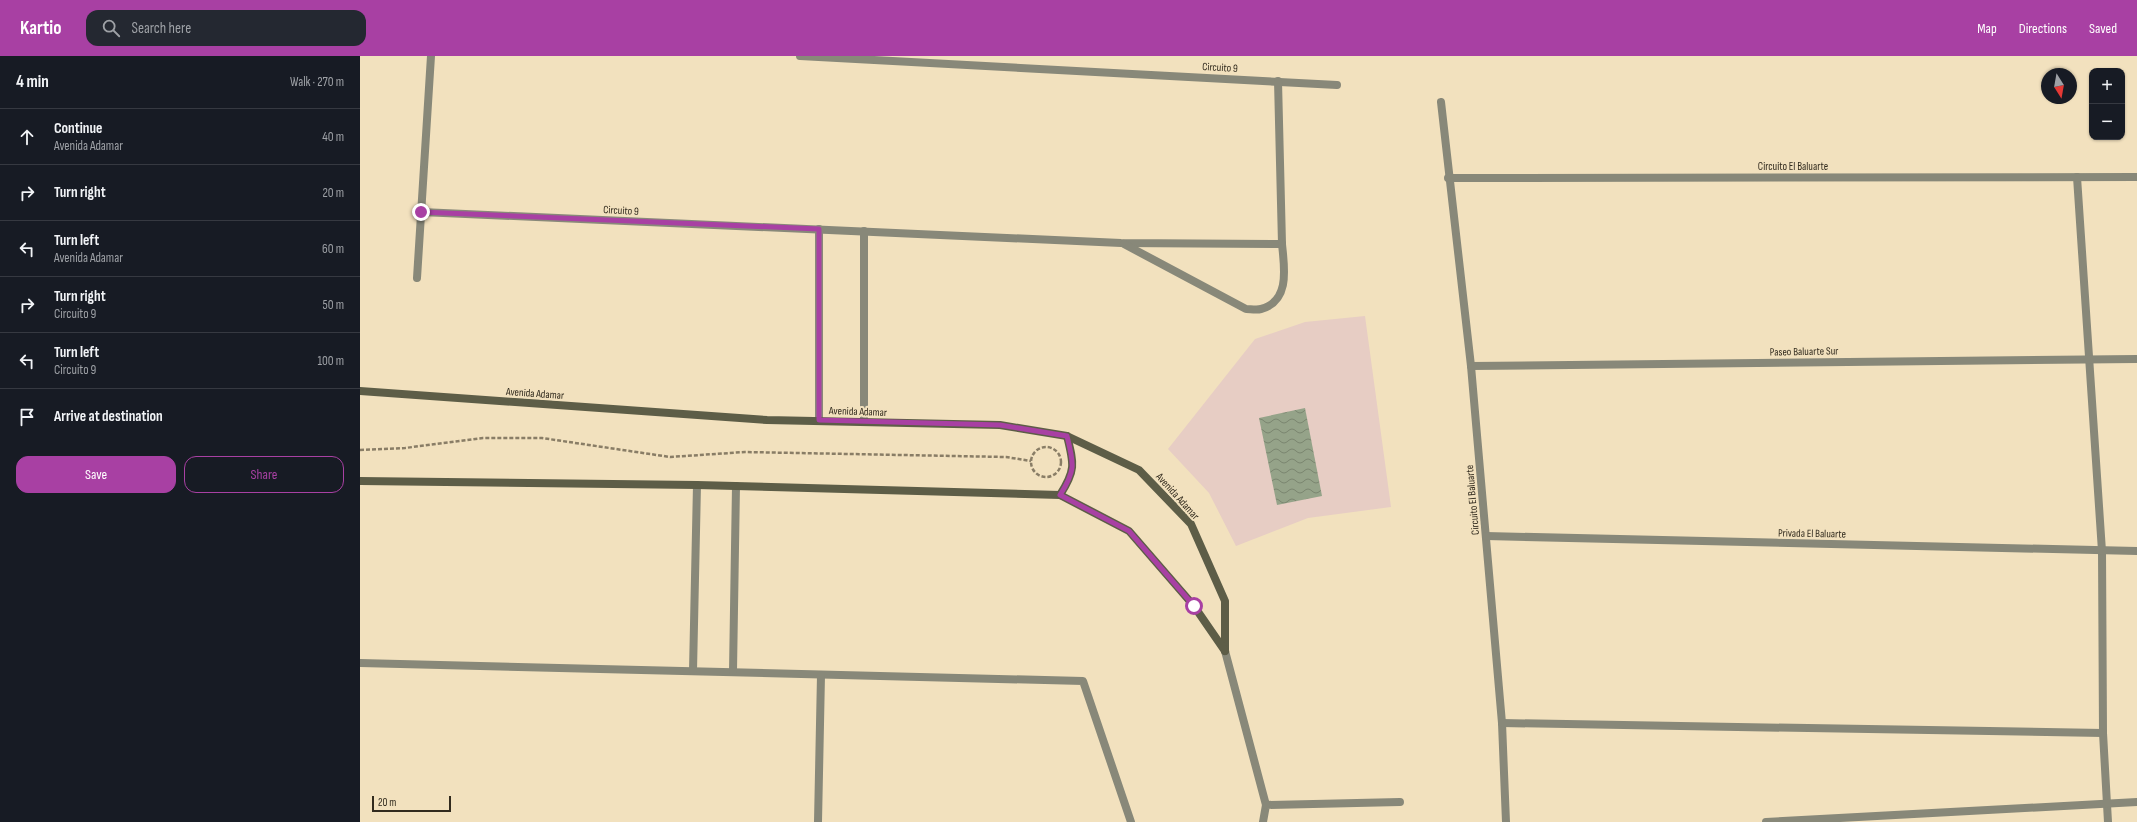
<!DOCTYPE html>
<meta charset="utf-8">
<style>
body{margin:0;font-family:"Sofia Sans Condensed",sans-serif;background:#242831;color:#f1f3f6}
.controls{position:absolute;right:12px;top:12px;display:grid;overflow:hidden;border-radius:8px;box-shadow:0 1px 3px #0004}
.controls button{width:36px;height:36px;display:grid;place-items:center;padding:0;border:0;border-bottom:1px solid #363941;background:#171b24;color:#f1f3f6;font:20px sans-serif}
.compass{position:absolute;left:1681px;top:12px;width:36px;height:36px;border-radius:50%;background:#171b24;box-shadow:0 1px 3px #0004;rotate:169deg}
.scale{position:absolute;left:12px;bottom:10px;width:79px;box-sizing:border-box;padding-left:4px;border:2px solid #322b1e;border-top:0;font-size:11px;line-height:14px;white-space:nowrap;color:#322b1e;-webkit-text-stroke:3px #f2e1be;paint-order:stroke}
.stop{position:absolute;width:12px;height:12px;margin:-9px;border:3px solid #a840a3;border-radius:50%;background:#fff}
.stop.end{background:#a840a3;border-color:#fff;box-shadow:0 1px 4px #0008}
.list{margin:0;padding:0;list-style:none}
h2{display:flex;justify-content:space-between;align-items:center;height:52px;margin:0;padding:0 16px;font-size:17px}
h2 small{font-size:13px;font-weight:400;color:#9ea1a6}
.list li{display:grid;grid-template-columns:26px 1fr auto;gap:12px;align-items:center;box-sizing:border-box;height:56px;padding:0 16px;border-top:1px solid #363941}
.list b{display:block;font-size:15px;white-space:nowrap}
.list p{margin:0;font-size:13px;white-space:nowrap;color:#9ea1a6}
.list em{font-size:13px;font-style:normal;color:#9ea1a6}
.actions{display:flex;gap:8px;padding:12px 16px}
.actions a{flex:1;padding:9px 0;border:1px solid #a840a3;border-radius:12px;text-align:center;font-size:14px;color:#a840a3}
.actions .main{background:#a840a3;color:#fff}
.icon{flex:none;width:22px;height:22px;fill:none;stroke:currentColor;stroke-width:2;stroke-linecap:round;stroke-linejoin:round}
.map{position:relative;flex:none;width:1777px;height:766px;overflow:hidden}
header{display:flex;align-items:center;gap:24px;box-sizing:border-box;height:56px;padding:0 20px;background:#a840a3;color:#fff}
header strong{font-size:19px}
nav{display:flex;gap:22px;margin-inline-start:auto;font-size:14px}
.search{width:280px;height:36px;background:#242831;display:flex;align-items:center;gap:10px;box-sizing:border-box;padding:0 14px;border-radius:12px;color:#9ea1a6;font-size:15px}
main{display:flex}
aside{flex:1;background:#171b24}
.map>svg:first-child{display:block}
</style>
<header>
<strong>Kartio</strong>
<div class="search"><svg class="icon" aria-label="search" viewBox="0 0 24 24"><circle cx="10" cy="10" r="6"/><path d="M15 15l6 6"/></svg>Search here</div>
<nav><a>Map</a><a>Directions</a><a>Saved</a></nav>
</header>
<main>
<aside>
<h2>4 min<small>Walk · 270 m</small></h2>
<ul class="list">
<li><svg class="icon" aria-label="ahead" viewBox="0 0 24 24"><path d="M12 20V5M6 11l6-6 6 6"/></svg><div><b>Continue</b><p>Avenida Adamar</p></div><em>40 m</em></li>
<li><svg class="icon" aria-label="right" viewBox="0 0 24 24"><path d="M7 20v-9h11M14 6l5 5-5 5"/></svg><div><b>Turn right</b></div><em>20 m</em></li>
<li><svg class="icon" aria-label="left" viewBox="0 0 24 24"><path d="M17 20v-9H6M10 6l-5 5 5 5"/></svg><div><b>Turn left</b><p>Avenida Adamar</p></div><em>60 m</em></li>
<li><svg class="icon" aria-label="right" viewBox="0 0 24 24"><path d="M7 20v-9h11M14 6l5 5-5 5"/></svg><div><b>Turn right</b><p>Circuito 9</p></div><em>50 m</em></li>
<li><svg class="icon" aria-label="left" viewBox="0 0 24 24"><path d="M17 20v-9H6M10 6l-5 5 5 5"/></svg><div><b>Turn left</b><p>Circuito 9</p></div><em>100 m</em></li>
<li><svg class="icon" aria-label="arrive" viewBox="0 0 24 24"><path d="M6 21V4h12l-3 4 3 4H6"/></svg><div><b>Arrive at destination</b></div></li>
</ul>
<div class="actions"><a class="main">Save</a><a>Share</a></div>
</aside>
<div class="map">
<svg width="1777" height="766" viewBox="0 0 1777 766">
<defs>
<pattern id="water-waves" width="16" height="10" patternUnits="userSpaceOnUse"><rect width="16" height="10" fill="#95a389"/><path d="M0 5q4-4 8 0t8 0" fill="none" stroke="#7a856f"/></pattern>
</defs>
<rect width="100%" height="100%" fill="#f2e1be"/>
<path fill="#e7cdc4" d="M 1005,260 L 1031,451 L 948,462 L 876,490 L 849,437 L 808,393 L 895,283 L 945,266 Z"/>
<path fill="url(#water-waves)" d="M 945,352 L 962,440 L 917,449 L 899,362 Z"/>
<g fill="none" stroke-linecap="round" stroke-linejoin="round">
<g stroke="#897d66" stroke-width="2.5" stroke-dasharray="4 2" stroke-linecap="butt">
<circle cx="686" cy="406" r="15"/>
<path d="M 0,394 L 45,392 L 123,382 L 182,382 L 310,401 L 385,396 L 646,401 L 671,405"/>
</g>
<path stroke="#888879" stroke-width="8" d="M 903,766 L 906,749 L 1040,746"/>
<g stroke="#888879" stroke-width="8">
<path d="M 440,0 L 977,29"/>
<path d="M 1081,46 L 1111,310 L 1142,667 L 1146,766"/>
<path d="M 1717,121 L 1742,495 L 1743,677 L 1748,766"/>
<path d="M 1088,122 L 1777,121"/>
<path d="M 61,156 L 761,187 L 922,188 L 918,25"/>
<path d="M 459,173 L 459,364"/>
<path d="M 764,188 L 886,253 C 890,253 897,254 901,253 C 931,245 924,210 922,188"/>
<path d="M 57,222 L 71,0"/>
<path d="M 1111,310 L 1777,303"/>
<path d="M 504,366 L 504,175"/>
<path d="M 1126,480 L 1777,495"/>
<path d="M 865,595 L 906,749"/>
<path d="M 0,607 L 723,625 L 771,766"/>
<path d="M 333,615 L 337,429"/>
<path d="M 373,615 L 376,430"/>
<path d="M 1142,667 L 1743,677"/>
<path d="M 458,766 L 461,619"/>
<path d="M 1406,766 L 1777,746"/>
</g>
<g stroke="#5d5d47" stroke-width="8">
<path d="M 0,335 L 407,364 L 640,369 L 707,380 L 779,414 L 831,468 L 865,545 L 865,595"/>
<path d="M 0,425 L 337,429 L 700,439 L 769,475 L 834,550 L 865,595"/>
<path d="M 700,439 C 716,414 714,408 707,380"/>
</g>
</g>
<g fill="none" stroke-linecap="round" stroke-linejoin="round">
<path stroke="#a840a3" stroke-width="5" d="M 61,156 L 459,173 L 459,364 L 640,369 L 707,380 C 714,408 716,414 700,439 L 769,475 L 834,550"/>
</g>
<g text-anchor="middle" stroke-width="4" stroke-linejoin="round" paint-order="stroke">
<g font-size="11" fill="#322b1e" stroke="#f2e1be">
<text transform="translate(860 11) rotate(3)" y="4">Circuito 9</text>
<text x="1433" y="114">Circuito El Baluarte</text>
<text transform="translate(261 154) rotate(3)" y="4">Circuito 9</text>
<text transform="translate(1444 295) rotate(-1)" y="4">Paseo Baluarte Sur</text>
<text transform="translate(175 337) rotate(4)" y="4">Avenida Adamar</text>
<text transform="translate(498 355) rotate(2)" y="4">Avenida Adamar</text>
<text transform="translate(818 440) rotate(48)" y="4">Avenida Adamar</text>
<text transform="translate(1112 444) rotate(-95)" y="4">Circuito El Baluarte</text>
<text transform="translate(1452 477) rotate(1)" y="4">Privada El Baluarte</text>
</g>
</g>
</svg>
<div class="controls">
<button>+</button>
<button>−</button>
</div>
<svg class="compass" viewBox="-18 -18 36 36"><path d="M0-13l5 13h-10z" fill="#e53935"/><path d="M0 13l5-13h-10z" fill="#9ea1a6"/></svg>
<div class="scale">20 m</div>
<div class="stop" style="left:834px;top:550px"></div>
<div class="stop end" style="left:61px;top:156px"></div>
</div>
</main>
